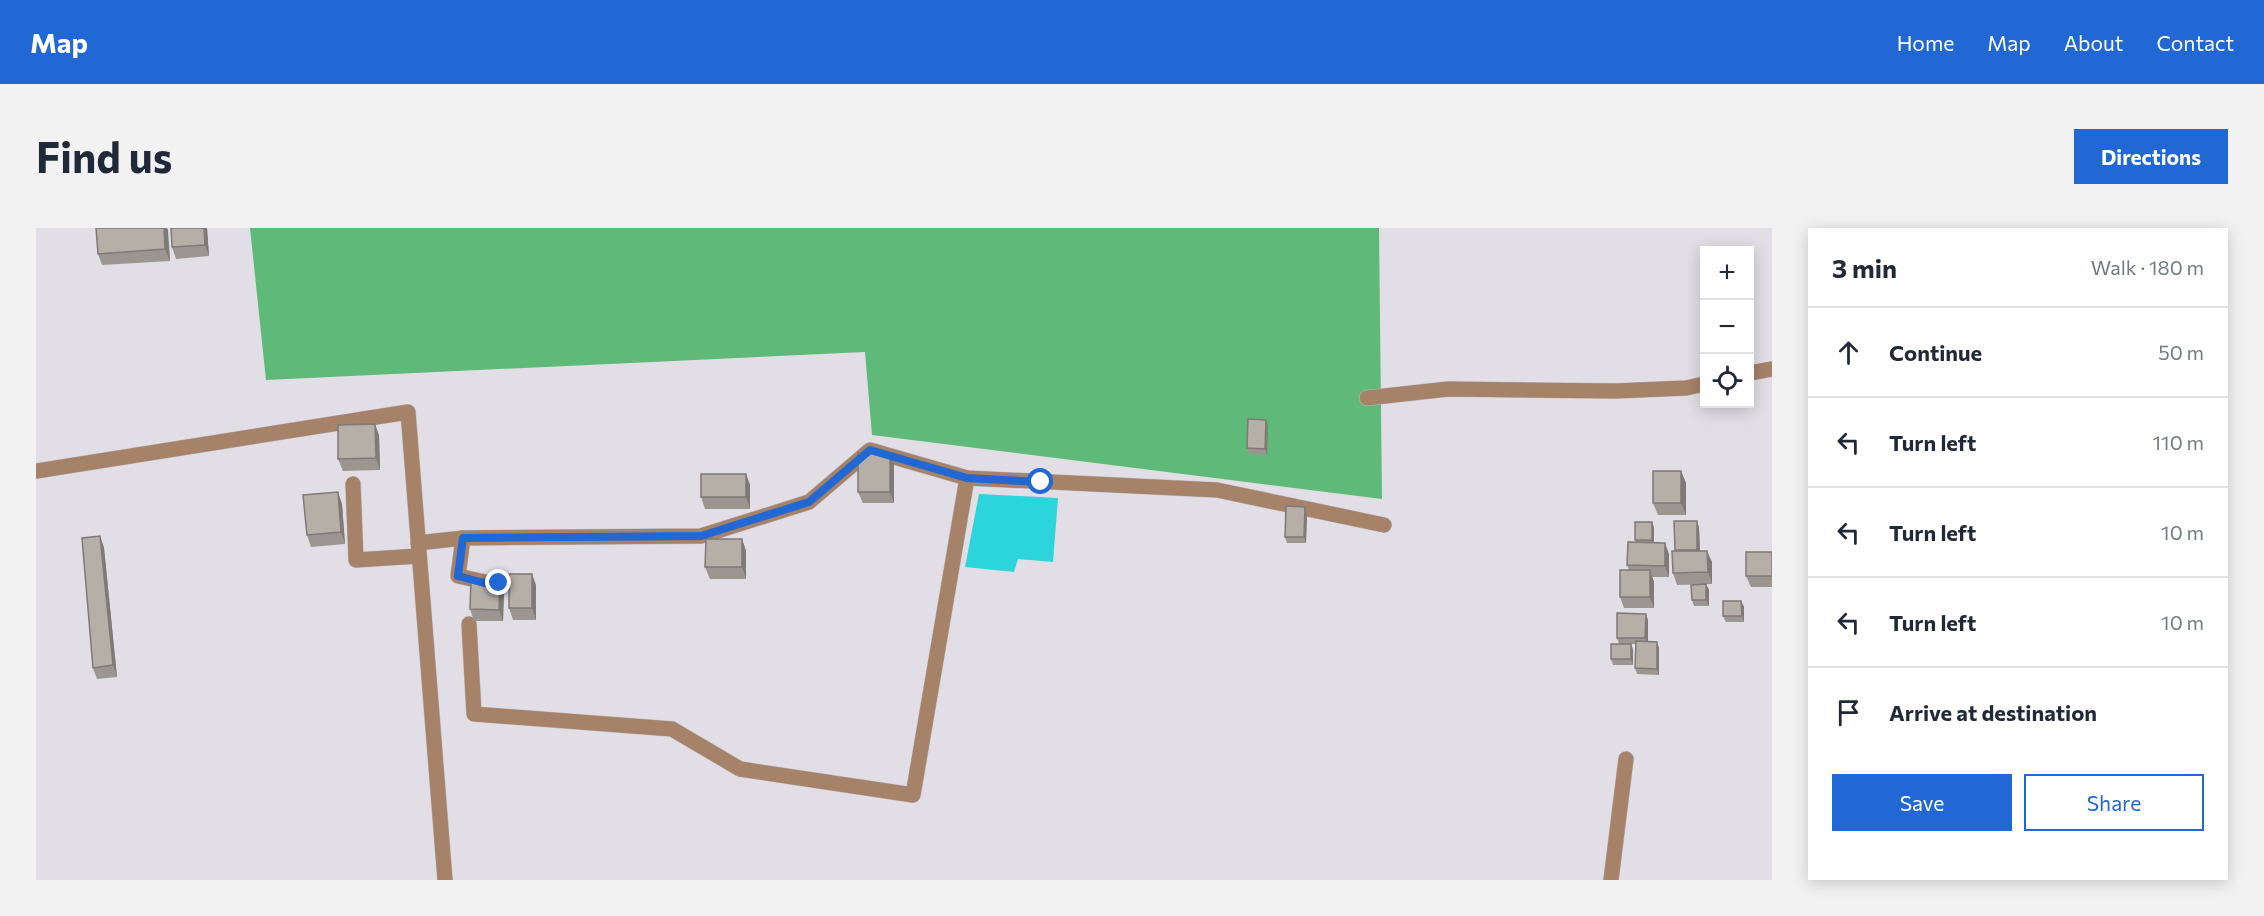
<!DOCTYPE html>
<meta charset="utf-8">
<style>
body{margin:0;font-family:Commissioner,sans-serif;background:#f2f2f3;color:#1f2937}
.controls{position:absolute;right:18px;top:18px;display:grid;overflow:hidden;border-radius:0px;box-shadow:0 3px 15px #0003}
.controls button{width:54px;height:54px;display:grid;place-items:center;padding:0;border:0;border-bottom:2px solid #e0e1e3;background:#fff;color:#1f2937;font:30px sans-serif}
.stop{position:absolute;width:18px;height:18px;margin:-14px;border:4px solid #2168d4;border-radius:50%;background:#fff}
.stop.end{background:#2168d4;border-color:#fff;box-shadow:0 2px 6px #0008}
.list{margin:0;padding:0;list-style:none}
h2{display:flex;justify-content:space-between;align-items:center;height:78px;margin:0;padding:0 24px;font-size:26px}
h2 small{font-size:20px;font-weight:400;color:#747a83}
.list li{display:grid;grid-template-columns:39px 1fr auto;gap:18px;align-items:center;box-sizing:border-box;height:90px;padding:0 24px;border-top:2px solid #e0e1e3}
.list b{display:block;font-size:22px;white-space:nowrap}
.list em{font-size:20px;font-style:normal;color:#747a83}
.actions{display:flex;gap:12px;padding:18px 24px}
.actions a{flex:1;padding:14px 0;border:2px solid #2168d4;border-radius:0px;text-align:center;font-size:21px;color:#2168d4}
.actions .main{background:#2168d4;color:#fff}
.icon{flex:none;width:33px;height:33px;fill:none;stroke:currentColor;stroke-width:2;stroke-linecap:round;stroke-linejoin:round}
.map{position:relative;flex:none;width:1736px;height:652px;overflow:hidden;border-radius:0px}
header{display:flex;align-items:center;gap:36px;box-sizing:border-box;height:84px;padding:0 30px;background:#2168d4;color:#fff}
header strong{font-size:28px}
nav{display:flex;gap:33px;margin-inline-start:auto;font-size:21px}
.intro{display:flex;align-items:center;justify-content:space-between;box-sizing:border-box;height:144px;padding:0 36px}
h1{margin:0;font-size:42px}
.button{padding:15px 27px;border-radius:0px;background:#2168d4;color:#fff;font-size:21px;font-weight:700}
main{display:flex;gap:36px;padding:0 36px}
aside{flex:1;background:#fff;border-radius:0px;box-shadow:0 3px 15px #0003}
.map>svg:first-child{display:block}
</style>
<header>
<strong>Map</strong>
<nav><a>Home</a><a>Map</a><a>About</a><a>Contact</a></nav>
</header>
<div class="intro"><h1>Find us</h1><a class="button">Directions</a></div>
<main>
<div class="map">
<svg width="1736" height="652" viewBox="0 0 1736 652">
<rect width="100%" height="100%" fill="#e1dee6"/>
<path fill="#5fb979" d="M 214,0 L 1343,0 L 1346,271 L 836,207 L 829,124 L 230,152 Z"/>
<path fill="#2cd5db" d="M 943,266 L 1022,270 L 1017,334 L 982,331 L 978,344 L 929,339 Z"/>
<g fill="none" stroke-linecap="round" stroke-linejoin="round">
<g stroke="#bebcc3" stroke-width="16">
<g id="minor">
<path d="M 1714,145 L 1736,141"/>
<path d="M 1331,170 L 1412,161 L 1579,163 L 1650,160 L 1668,156"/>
<path d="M 0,243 L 372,184 L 409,652"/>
<path d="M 317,256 L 320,332 L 383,328"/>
<path d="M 427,310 L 665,308 L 773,274 L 834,222 L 931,250 L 1181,262 L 1348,297"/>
<path d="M 382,315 L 427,310 L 422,348 L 454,355"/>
<path d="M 433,396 L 438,486 L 636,501 L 704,541 L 877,567 L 931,250"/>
<path d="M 1575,652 L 1590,531"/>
</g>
</g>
<use href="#minor" stroke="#a68268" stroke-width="15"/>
</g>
<g fill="#9c9690">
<path d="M 60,0 L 131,0 L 134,33 L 66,37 L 62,26 Z"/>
<path d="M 135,0 L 171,0 L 173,28 L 140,31 L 136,19 Z"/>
<path d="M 1232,198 L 1231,227 L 1213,226 L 1211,220 Z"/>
<path d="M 343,207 L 344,242 L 307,243 L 302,231 Z"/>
<path d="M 858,237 L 858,275 L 827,275 L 822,264 Z"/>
<path d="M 1645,243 L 1650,255 L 1650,287 L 1622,287 L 1617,275 Z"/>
<path d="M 710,246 L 714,257 L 714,281 L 669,281 L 665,269 Z"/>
<path d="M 306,276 L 309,316 L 275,319 L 271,307 Z"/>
<path d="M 1269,279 L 1271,285 L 1270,315 L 1251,315 L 1249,309 Z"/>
<path d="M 1616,294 L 1618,300 L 1618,315 L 1633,326 L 1633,349 L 1616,349 L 1618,354 L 1618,380 L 1588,380 L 1584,369 L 1593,342 L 1591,337 L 1600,314 L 1599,312 Z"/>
<path d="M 1663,299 L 1664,323 L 1676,334 L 1676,356 L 1641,357 L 1637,345 L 1639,322 Z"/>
<path d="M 64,308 L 68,320 L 81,449 L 61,451 L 57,440 Z"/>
<path d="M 706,311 L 710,323 L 710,351 L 674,351 L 669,339 Z"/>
<path d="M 1736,324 L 1736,359 L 1715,359 L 1710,348 Z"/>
<path d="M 464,351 L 468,363 L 467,393 L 438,393 L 434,381 Z"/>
<path d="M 1670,356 L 1673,362 L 1673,378 L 1658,378 L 1656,372 Z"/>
<path d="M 500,357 L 500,392 L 477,392 L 473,380 Z"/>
<path d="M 1705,373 L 1708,379 L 1708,394 L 1690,394 L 1687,388 Z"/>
<path d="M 1612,392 L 1612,414 L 1621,414 L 1623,420 L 1623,447 L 1601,446 L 1599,440 L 1600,416 L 1583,416 L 1581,410 Z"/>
<path d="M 1595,416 L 1597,422 L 1597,437 L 1577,437 L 1575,431 Z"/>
</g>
<g fill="#7f7a76">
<path d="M 128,0 L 131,0 L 132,2 L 134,33 L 129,21 Z"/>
<path d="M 168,0 L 171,0 L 173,28 L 169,17 Z"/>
<path d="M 1230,192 L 1232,198 L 1231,227 L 1229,221 Z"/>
<path d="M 339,196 L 343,207 L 344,242 L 340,230 Z"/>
<path d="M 854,225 L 858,237 L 858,275 L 854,264 Z"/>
<path d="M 1645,243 L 1650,255 L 1650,287 L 1645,275 Z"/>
<path d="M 710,246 L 714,257 L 714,281 L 710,269 Z"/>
<path d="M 302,264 L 306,276 L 309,316 L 305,304 Z"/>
<path d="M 1269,279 L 1271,285 L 1270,315 L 1268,309 Z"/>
<path d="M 1661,293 L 1663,299 L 1664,328 L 1661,322 Z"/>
<path d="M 1616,294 L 1618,300 L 1618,318 L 1616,312 Z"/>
<path d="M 64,308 L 68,320 L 81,449 L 77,437 Z"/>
<path d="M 706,311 L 710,323 L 710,351 L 706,339 Z"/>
<path d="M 1629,315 L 1633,326 L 1633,349 L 1629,338 Z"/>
<path d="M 1671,323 L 1676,334 L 1676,356 L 1672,344 Z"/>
<path d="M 1614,342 L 1618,354 L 1618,380 L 1614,369 Z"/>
<path d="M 496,346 L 500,357 L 500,392 L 496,380 Z"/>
<path d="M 464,351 L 468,363 L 467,393 L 463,382 Z"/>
<path d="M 1670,356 L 1673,362 L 1673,378 L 1670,372 Z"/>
<path d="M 1705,373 L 1708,379 L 1708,394 L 1706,388 Z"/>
<path d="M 1610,386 L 1612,392 L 1612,416 L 1609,410 Z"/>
<path d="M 1621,414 L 1623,420 L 1623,447 L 1621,441 Z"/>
<path d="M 1595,416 L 1597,422 L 1597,437 L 1595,431 Z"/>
</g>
<g fill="#b5afa8" stroke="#7f7a76" stroke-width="1.5">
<path d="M 60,0 L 128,0 L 129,21 L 62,26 Z"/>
<path d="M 135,0 L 168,0 L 169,17 L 136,19 Z"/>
<path d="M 1212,191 L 1230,192 L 1229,221 L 1211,220 Z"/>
<path d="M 339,196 L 340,230 L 302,231 L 302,197 Z"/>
<rect x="822" y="225" width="32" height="39"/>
<rect x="1617" y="243" width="28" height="32"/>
<rect x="665" y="246" width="45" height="23"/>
<path d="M 302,264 L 305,304 L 271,307 L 267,267 Z"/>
<path d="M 1250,278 L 1269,279 L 1268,309 L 1249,309 Z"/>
<path d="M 1638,293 L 1661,293 L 1661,322 L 1639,322 Z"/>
<rect x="1599" y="294" width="17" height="18"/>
<path d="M 64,308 L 77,437 L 57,440 L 46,310 Z"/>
<path d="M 670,311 L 706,311 L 706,339 L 669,339 Z"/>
<path d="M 1592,314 L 1629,315 L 1629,338 L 1591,337 Z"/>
<path d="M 1636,323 L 1671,323 L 1672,344 L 1637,345 Z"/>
<rect x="1710" y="324" width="26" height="24"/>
<rect x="1584" y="342" width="30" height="27"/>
<rect x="473" y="346" width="23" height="34"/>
<path d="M 435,350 L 464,351 L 463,382 L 434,381 Z"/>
<path d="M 1670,356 L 1670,372 L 1656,372 L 1655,357 Z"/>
<path d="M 1687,373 L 1705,373 L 1706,388 L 1687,388 Z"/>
<path d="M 1581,385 L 1610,386 L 1609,410 L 1581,410 Z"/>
<path d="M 1600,413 L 1621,414 L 1621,441 L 1599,440 Z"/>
<rect x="1575" y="416" width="20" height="15"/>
</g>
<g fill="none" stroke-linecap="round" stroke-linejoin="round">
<path stroke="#2168d4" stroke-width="8" d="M 463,355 L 448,355 L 422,348 L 427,310 L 665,308 L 773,274 L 834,222 L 931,250 L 1005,254"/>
</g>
</svg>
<div class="controls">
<button>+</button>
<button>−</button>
<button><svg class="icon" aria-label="locate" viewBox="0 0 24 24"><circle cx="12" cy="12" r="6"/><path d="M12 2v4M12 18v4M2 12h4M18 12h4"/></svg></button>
</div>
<div class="stop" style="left:1005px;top:254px"></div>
<div class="stop end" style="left:463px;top:355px"></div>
</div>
<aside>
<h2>3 min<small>Walk · 180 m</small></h2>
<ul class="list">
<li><svg class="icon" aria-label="ahead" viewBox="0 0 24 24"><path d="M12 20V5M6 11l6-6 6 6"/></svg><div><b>Continue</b></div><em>50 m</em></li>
<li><svg class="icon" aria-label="left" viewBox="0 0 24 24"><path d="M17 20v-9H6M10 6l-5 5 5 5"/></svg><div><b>Turn left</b></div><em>110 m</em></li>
<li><svg class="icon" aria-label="left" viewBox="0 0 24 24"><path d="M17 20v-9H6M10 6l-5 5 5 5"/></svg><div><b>Turn left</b></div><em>10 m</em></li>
<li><svg class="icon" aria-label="left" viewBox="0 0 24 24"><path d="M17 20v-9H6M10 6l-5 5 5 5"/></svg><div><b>Turn left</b></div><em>10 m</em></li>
<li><svg class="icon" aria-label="arrive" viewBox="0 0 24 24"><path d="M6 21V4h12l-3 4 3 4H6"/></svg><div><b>Arrive at destination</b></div></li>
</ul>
<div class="actions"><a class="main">Save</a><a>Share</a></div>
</aside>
</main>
